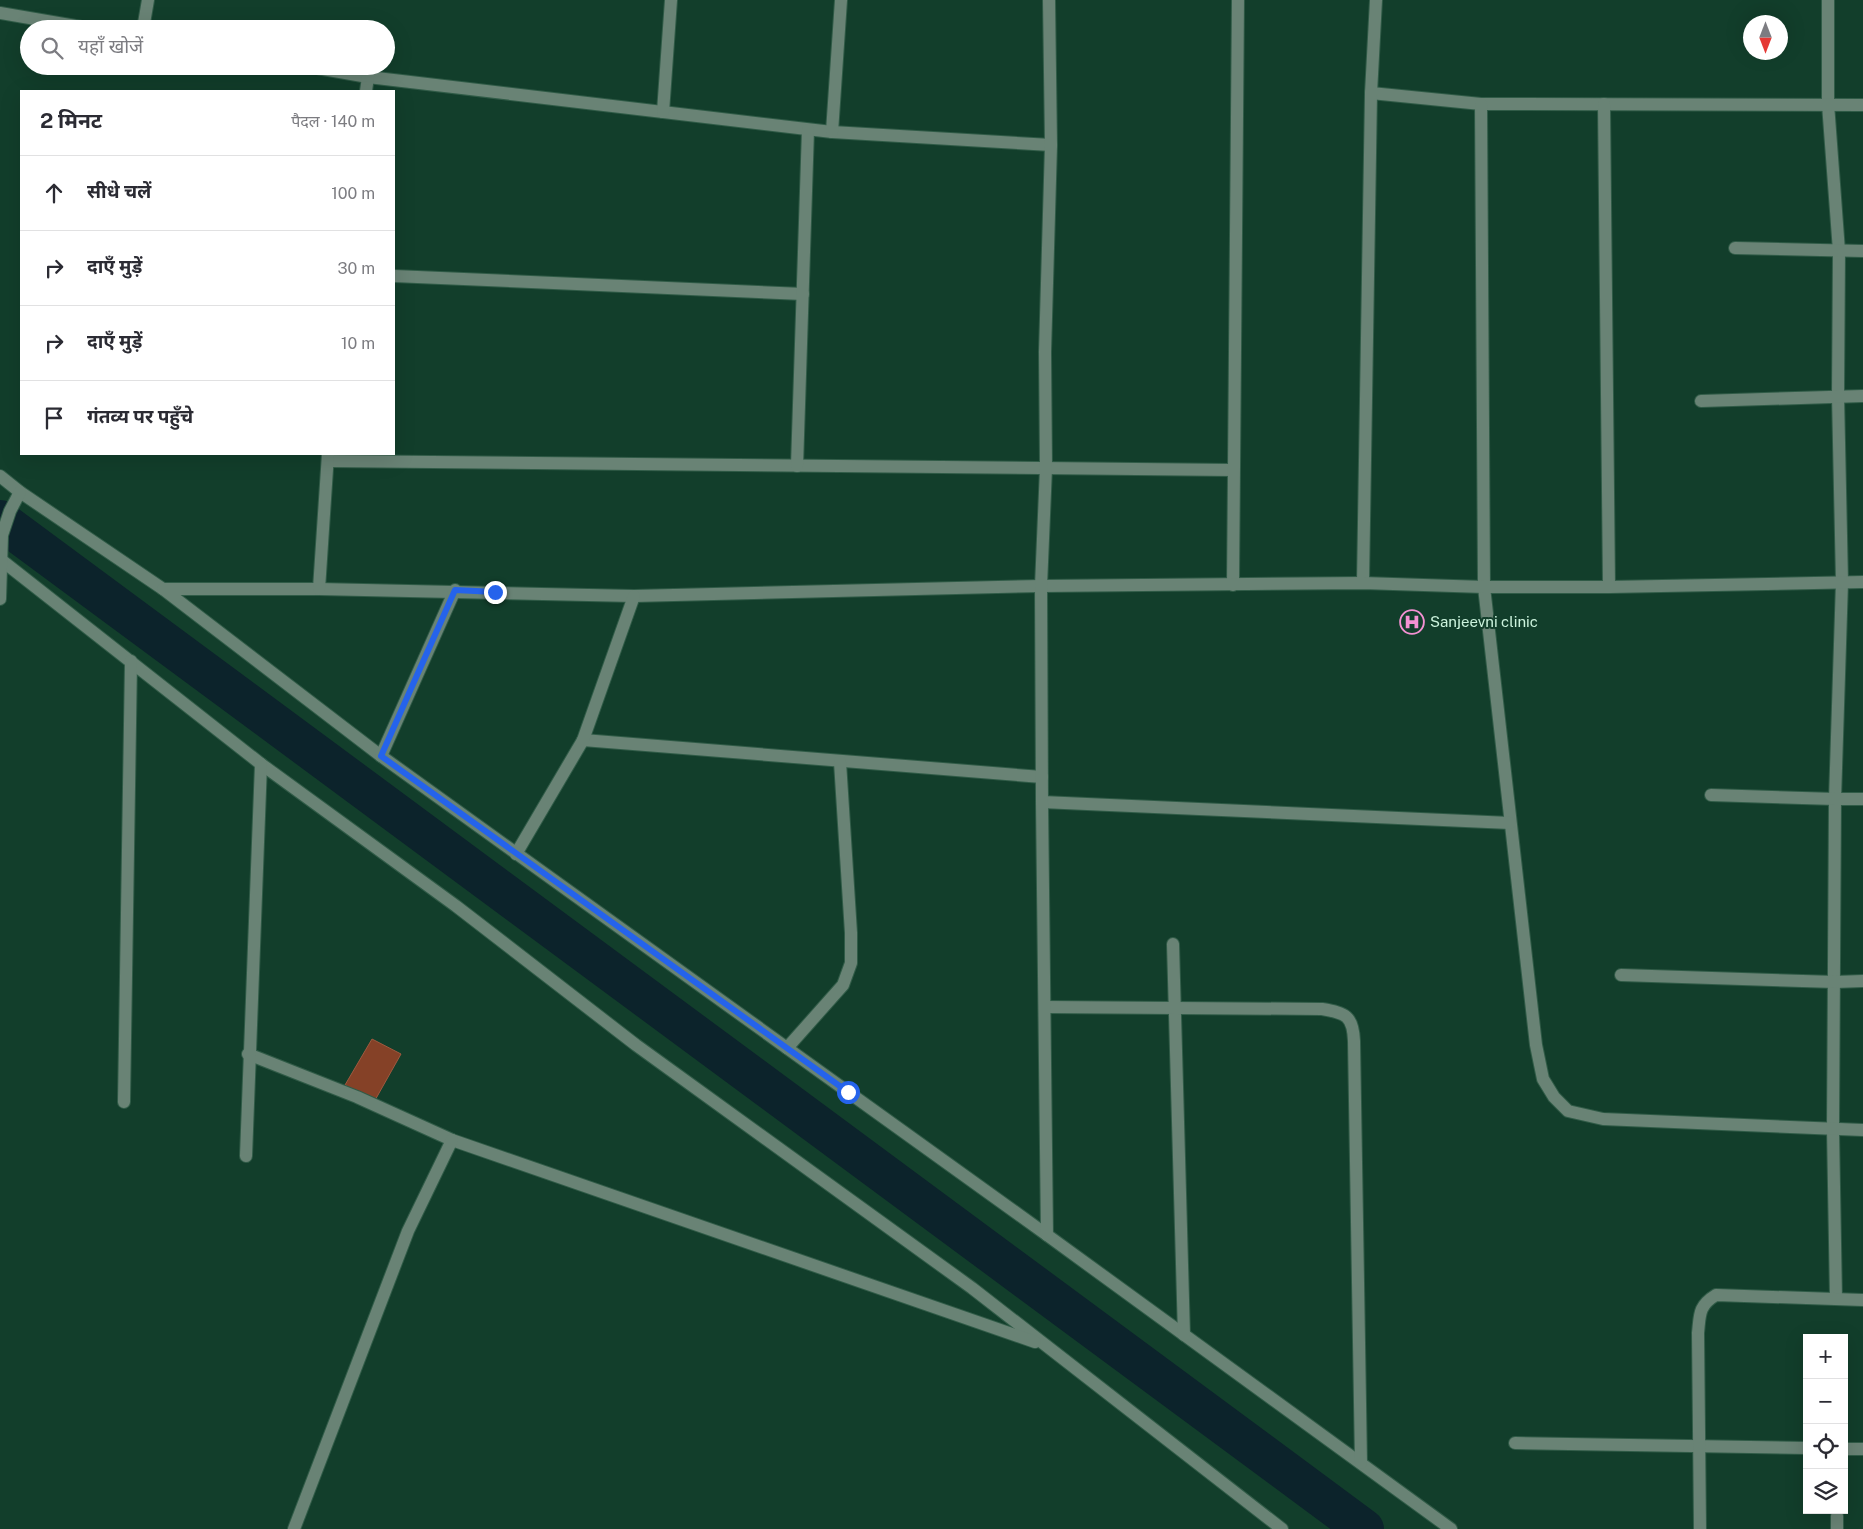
<!DOCTYPE html>
<html lang="hi">
<meta charset="utf-8">
<style>
body{margin:0;font-family:"Public Sans","Noto Sans Devanagari",sans-serif;background:#f2f2f3;color:#2b2b33}
.controls{position:absolute;right:15px;bottom:15px;display:grid;overflow:hidden;border-radius:0px;box-shadow:0 5px 20px #0002}
.controls button{width:45px;height:45px;display:grid;place-items:center;padding:0;border:0;border-bottom:1px solid #e1e1e2;background:#fff;color:#2b2b33;font:25px sans-serif}
.compass{position:absolute;left:1743px;top:15px;width:45px;height:45px;border-radius:50%;background:#fff;box-shadow:0 5px 20px #0002;rotate:180deg}
.stop{position:absolute;width:15px;height:15px;margin:-11px;border:4px solid #2563eb;border-radius:50%;background:#fff}
.stop.end{background:#2563eb;border-color:#fff;box-shadow:0 1px 5px #0008}
.list{margin:0;padding:0;list-style:none}
h2{display:flex;justify-content:space-between;align-items:center;height:65px;margin:0;padding:0 20px;font-size:21px}
h2 small{font-size:16px;font-weight:400;color:#7c7c81}
.list li{display:grid;grid-template-columns:32px 1fr auto;gap:15px;align-items:center;box-sizing:border-box;height:75px;padding:0 20px;border-top:1px solid #e1e1e2}
.list b{display:block;font-size:19px;white-space:nowrap}
.list em{font-size:16px;font-style:normal;color:#7c7c81}
.icon{flex:none;width:28px;height:28px;fill:none;stroke:currentColor;stroke-width:2;stroke-linecap:round;stroke-linejoin:round}
.map{position:relative;flex:none;width:1863px;height:1529px;overflow:hidden}
.search{position:absolute;background:#fff;box-shadow:0 5px 20px #0002;left:20px;top:20px;width:375px;height:55px;display:flex;align-items:center;gap:12px;box-sizing:border-box;padding:0 18px;border-radius:28px;color:#7c7c81;font-size:19px}
.panel{position:absolute;background:#fff;box-shadow:0 5px 20px #0002;left:20px;top:90px;width:375px;height:365px;border-radius:0px}
.map>svg:first-child{display:block}
</style>
<div class="map">
<svg width="1863" height="1529" viewBox="0 0 1863 1529">
<rect width="100%" height="100%" fill="#123e2b"/>
<g fill="none" stroke-linecap="round" stroke-linejoin="round">
<path stroke="#0c232b" stroke-width="40" d="M 0,520 L 1364,1529"/>
</g>
<path fill="#854127" stroke="#9f593f" d="M 372,1039 L 401,1054 L 374,1102 L 345,1085 Z"/>
<g fill="none" stroke-linecap="round" stroke-linejoin="round">
<g stroke="#305b47" stroke-width="14">
<g id="minor">
<path d="M 1828,0 L 1828,104 L 1839,251 L 1838,396 L 1842,582 L 1835,799 L 1833,1130 L 1836,1299"/>
<path d="M 0,13 L 93,29"/>
<path d="M 143,29 L 148,0"/>
<path d="M 306,66 L 368,77 L 832,132 L 1051,145"/>
<path d="M 366,91 L 368,77"/>
<path d="M 1371,93 L 1481,104 L 1863,105"/>
<path d="M 1481,104 L 1484,587 L 1536,1045 L 1543,1079 L 1554,1097 L 1568,1111 L 1603,1119 L 1863,1130"/>
<path d="M 1604,104 L 1609,587"/>
<path d="M 663,112 L 671,0"/>
<path d="M 832,132 L 841,0"/>
<path d="M 1735,248 L 1863,251"/>
<path d="M 394,276 L 803,294"/>
<path d="M 1701,401 L 1863,396"/>
<path d="M 328,461 L 1233,470"/>
<path d="M 797,466 L 808,130"/>
<path d="M 0,476 L 20,492 L 163,589 L 381,756 L 1047,1235 L 1451,1529"/>
<path d="M 0,559 L 261,764 L 456,906 L 636,1045 L 972,1288 L 1282,1529"/>
<path d="M 1363,583 L 1371,93 L 1376,0"/>
<path d="M 1233,585 L 1238,0"/>
<path d="M 163,589 L 319,589 L 634,596 L 1041,586 L 1363,583 L 1484,587 L 1609,587 L 1863,582"/>
<path d="M 319,589 L 328,454"/>
<path d="M 0,599 L 2,535 L 10,511 L 20,492"/>
<path d="M 583,740 L 1042,777"/>
<path d="M 381,756 L 455,590"/>
<path d="M 1711,795 L 1835,799 L 1863,799"/>
<path d="M 1042,802 L 1510,823"/>
<path d="M 516,854 L 583,740 L 634,596"/>
<path d="M 1173,944 L 1184,1335"/>
<path d="M 1621,975 L 1835,982 L 1863,981"/>
<path d="M 1045,1007 L 1322,1009 C 1346,1013 1353,1016 1354,1041 L 1361,1463"/>
<path d="M 787,1048 L 843,985 L 851,963 L 851,933 L 840,762"/>
<path d="M 248,1054 L 357,1097 L 452,1140 L 1035,1342"/>
<path d="M 124,1102 L 131,661"/>
<path d="M 246,1156 L 261,764"/>
<path d="M 1047,1235 L 1042,802 L 1041,586 L 1046,468 L 1045,352 L 1051,145 L 1049,0"/>
<path d="M 1515,1443 L 1807,1448"/>
<path d="M 1844,1449 L 1863,1449"/>
<path d="M 294,1529 L 408,1231 L 452,1140"/>
<path d="M 1700,1529 L 1698,1333 C 1700,1315 1698,1306 1716,1295 L 1863,1300"/>
<path d="M 1837,1529 L 1837,1516"/>
</g>
</g>
<use href="#minor" stroke="#698375" stroke-width="12"/>
</g>
<g fill="none" stroke-linecap="round" stroke-linejoin="round">
<path stroke="#2563eb" stroke-width="6" d="M 495,592 L 455,590 L 381,756 L 848,1092"/>
</g>
<defs>
<g id="hospital-ring" transform="scale(1.25)"><circle r="9.5" fill="#123e2b" stroke="#f491d3" stroke-width="1.5"/><path d="M-5-5h3v3.5h4V-5h3V5h-3V1.5h-4V5h-3Z" fill="#f491d3"/></g>
</defs>
<g fill-rule="evenodd">
<use href="#hospital-ring" x="1412" y="622"/>
</g>
<g text-anchor="middle" stroke-width="4" stroke-linejoin="round" paint-order="stroke">
<g font-size="15" fill="#ccf3dd" stroke="#123e2b" text-anchor="start">
<text x="1430" y="627">Sanjeevni clinic</text>
</g>
</g>
</svg>
<div class="controls">
<button>+</button>
<button>−</button>
<button><svg class="icon" aria-label="locate" viewBox="0 0 24 24"><circle cx="12" cy="12" r="6"/><path d="M12 2v4M12 18v4M2 12h4M18 12h4"/></svg></button>
<button><svg class="icon" aria-label="layers" viewBox="0 0 24 24"><path d="M12 4l9 5-9 5-9-5zM3 14l9 5 9-5"/></svg></button>
</div>
<svg class="compass" viewBox="-18 -18 36 36"><path d="M0-13l5 13h-10z" fill="#e53935"/><path d="M0 13l5-13h-10z" fill="#7c7c81"/></svg>
<div class="stop" style="left:848px;top:1092px"></div>
<div class="stop end" style="left:495px;top:592px"></div>
<div class="search"><svg class="icon" aria-label="search" viewBox="0 0 24 24"><circle cx="10" cy="10" r="6"/><path d="M15 15l6 6"/></svg>यहाँ खोजें</div>
<section class="panel">
<h2>2 मिनट<small>पैदल · 140 m</small></h2>
<ul class="list">
<li><svg class="icon" aria-label="ahead" viewBox="0 0 24 24"><path d="M12 20V5M6 11l6-6 6 6"/></svg><div><b>सीधे चलें</b></div><em>100 m</em></li>
<li><svg class="icon" aria-label="right" viewBox="0 0 24 24"><path d="M7 20v-9h11M14 6l5 5-5 5"/></svg><div><b>दाएँ मुड़ें</b></div><em>30 m</em></li>
<li><svg class="icon" aria-label="right" viewBox="0 0 24 24"><path d="M7 20v-9h11M14 6l5 5-5 5"/></svg><div><b>दाएँ मुड़ें</b></div><em>10 m</em></li>
<li><svg class="icon" aria-label="arrive" viewBox="0 0 24 24"><path d="M6 21V4h12l-3 4 3 4H6"/></svg><div><b>गंतव्य पर पहुँचे</b></div></li>
</ul>
</section>
</div>
